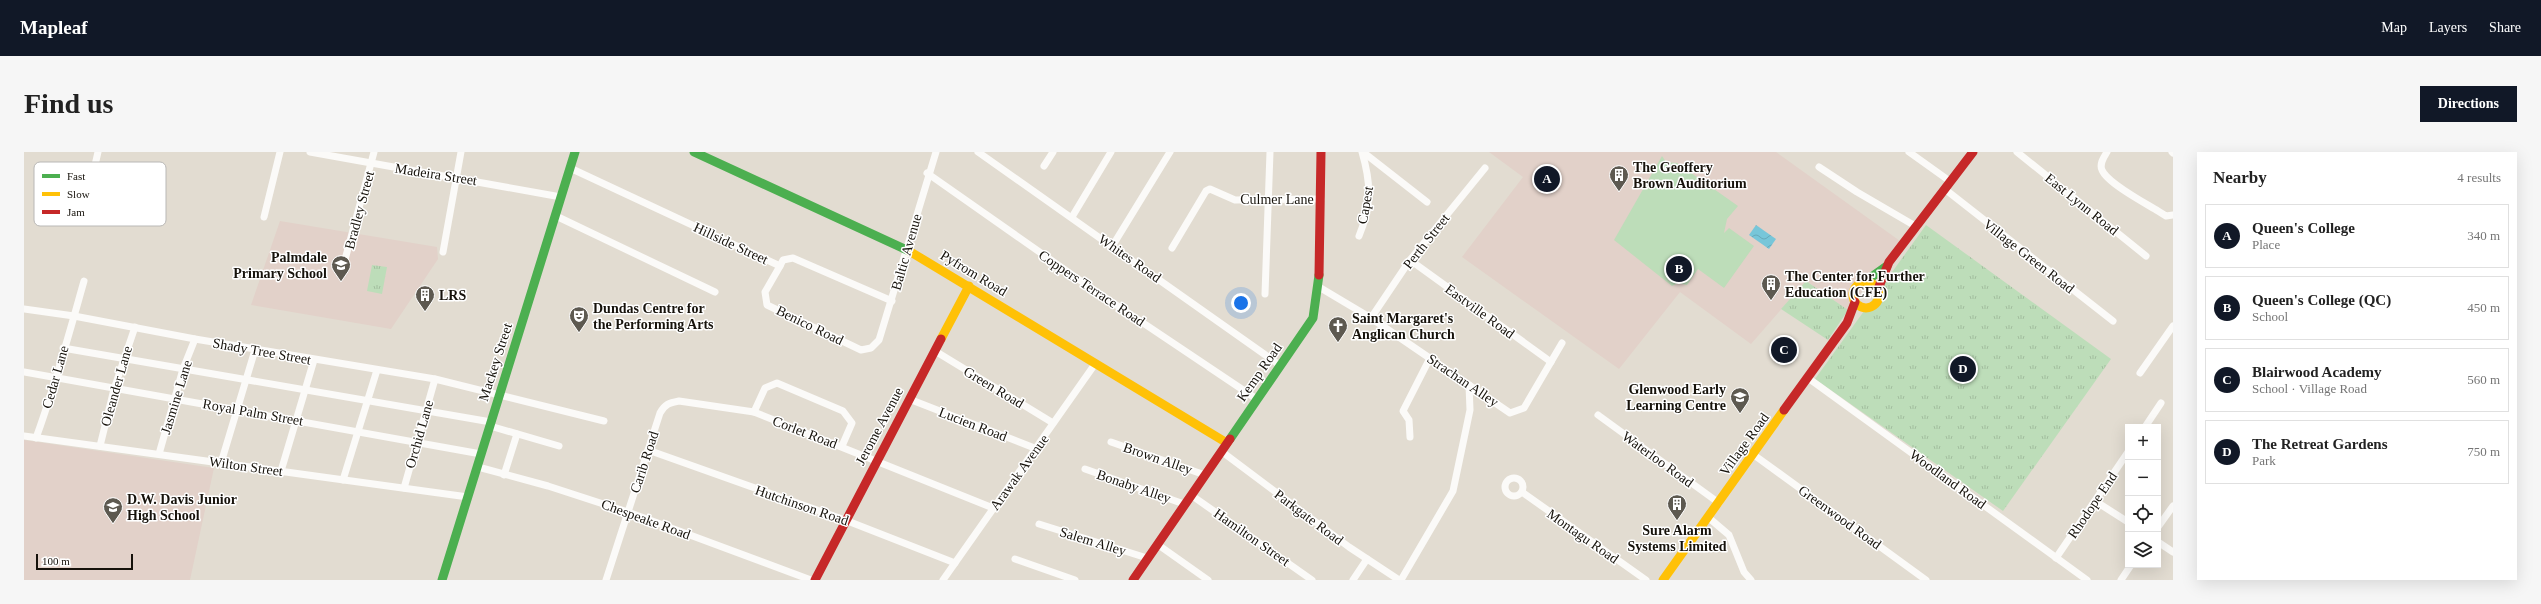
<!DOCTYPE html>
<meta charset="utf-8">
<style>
body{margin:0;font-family:"Times New Roman",serif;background:#f6f6f6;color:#222}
.controls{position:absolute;right:12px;bottom:12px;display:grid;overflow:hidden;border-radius:0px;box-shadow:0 4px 16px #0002}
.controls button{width:36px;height:36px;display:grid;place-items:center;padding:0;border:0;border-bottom:1px solid #e0e0e0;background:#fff;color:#222;font:20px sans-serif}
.scale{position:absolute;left:12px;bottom:10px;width:97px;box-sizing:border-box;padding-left:4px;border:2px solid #16120b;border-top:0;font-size:11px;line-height:14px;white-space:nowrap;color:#16120b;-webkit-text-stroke:3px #fff;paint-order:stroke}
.you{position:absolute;left:1217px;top:151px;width:14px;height:14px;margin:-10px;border:3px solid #fff;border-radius:50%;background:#1a73e8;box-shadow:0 0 0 6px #1a73e833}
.badge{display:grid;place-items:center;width:26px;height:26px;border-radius:50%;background:#111827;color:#fff;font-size:13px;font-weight:700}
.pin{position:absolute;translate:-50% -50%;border:2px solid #fff;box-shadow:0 1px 4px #0006}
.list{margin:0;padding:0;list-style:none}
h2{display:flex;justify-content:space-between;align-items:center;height:52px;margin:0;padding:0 16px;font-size:17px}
h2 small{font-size:13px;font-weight:400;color:#767676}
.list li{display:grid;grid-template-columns:26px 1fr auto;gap:12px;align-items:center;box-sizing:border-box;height:64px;margin:0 8px 8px;padding:0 8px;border:1px solid #e0e0e0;border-radius:0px}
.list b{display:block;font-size:15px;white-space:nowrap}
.list p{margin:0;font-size:13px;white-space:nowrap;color:#767676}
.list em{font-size:13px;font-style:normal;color:#767676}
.icon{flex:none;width:22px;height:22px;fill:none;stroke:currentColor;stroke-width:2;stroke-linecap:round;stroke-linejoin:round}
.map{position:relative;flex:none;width:2149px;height:428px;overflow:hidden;border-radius:0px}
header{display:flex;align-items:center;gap:24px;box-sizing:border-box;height:56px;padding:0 20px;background:#111827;color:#fff}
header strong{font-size:19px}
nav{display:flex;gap:22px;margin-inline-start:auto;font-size:14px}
.intro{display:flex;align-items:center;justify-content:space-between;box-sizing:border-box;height:96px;padding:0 24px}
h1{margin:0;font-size:28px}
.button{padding:10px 18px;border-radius:0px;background:#111827;color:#fff;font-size:14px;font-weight:700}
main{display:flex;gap:24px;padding:0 24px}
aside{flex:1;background:#fff;border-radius:0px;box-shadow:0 4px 16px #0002}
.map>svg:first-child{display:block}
</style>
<header>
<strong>Mapleaf</strong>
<nav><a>Map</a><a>Layers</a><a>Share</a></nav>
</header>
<div class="intro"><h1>Find us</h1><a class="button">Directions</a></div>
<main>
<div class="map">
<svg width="2149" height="428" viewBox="0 0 2149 428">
<defs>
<pattern id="park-tufts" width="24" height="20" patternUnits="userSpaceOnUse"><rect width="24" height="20" fill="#bdddb9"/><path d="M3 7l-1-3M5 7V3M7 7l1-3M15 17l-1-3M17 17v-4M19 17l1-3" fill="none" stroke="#a2bd9e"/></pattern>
<pattern id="water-waves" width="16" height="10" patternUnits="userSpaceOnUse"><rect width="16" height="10" fill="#77c6d9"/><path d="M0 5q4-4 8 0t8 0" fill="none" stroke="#66a9b9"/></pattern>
</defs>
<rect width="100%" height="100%" fill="#e2dcd1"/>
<g fill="#e2d1c9">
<path d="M 1465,0 L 1752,0 L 1876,89 L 1824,158 L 1782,129 L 1727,192 L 1656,140 L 1595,217 L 1438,105 L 1499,25 Z"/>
<path d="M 256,69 L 413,95 L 414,107 L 367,177 L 227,153 Z"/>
<path d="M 0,288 L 190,316 L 166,428 L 0,428 Z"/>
</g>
<g fill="url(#park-tufts)">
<path d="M 1902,73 L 2087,207 L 1979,359 L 1791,227 Z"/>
<path d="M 348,113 L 363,115 L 358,142 L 343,139 Z"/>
<path d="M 1782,129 L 1824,158 L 1804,188 L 1757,157 Z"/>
</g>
<path fill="#bdddb9" d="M 1638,4 L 1642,10 L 1653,11 L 1714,54 L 1703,67 L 1700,81 L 1705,76 L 1730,94 L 1700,136 L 1674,117 L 1663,133 L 1654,131 L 1648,134 L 1590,88 Z"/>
<path fill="url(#water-waves)" d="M 1732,73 L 1752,87 L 1745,97 L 1725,83 Z"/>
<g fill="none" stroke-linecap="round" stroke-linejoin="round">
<g stroke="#fbfaf8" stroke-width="7">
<path d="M 286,0 L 537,45"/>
<path d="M 954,0 L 1257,214"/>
<path d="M 1339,0 L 1403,50"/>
<path d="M 1885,0 L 1927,30"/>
<path d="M 1993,0 L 2122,104"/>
<path d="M 2083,0 C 2080,5 2075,12 2078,18 C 2083,31 2121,51 2134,59 L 2142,64 L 2149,63"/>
<path d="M 2148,0 L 2149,1"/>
<path d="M 1020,14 L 1029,0"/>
<path d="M 1795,15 L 1833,40 L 1893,75"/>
<path d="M 546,16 L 756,114 L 759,108 L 769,106 L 868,149"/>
<path d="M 903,21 L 1064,134 L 1234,248"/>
<path d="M 1922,38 L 2089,169"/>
<path d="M 532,64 L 691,140"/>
<path d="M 240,65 L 256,0"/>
<path d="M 1048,65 L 1087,0"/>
<path d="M 58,70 L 74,0"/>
<path d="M 1335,84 C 1348,53 1347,31 1338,0"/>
<path d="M 1089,93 L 1146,0"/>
<path d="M 1148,96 L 1182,39 L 1186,37 L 1211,48 L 1297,47"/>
<path d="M 419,100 L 437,0"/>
<path d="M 1386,108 L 1527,210"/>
<path d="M 756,114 L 741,140 L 743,153 L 837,198 L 847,196 L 855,188 L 912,0"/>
<path d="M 319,115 L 350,0"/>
<path d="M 1295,135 L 1347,166 L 1486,261 L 1500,256 L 1538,191"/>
<path d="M 1241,142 L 1246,0"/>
<path d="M 0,157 L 50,164 L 171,187 L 411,227 L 580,269"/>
<path d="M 1347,166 L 1386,108 L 1461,16"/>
<path d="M 39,196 L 467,270"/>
<path d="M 911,199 L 1029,271"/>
<path d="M 0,220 L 457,302"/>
<path d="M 2116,221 L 2149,174"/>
<path d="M 1784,226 L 2063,428"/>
<path d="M 885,247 L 1013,297"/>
<path d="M 730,260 L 741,236 L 753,231 L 819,259 L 828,271 L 818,294"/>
<path d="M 1574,263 L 1695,351"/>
<path d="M 466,274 L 535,294"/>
<path d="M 2121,275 L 2137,251"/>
<path d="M 0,284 L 444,345"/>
<path d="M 1386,285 L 1385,268 L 1379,259 L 1406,206"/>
<path d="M 12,286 C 31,234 45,182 60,129"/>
<path d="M 1087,290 L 1181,323"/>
<path d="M 76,294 L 90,237 L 111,175"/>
<path d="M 624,298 L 821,368 L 931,411"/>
<path d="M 1197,299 L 1325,395 L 1375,428"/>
<path d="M 135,302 L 159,217 L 171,187"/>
<path d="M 1730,303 L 1902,428"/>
<path d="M 197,311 L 231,198"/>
<path d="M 454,315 L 524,334 L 604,360 L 787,428"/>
<path d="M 1061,317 L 1160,352"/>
<path d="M 257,319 L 290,208"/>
<path d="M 480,323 L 493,282"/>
<circle cx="1490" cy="335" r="9"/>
<path d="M 319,328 L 353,218"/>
<path d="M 380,336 L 411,227"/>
<path d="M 1498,340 L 1622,428"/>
<path d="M 1167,343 L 1288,428"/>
<path d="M 2071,349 L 2104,370"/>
<path d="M 1685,366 L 1705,383 L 1720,420 L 1727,428"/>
<path d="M 1015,372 L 1123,406"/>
<path d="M 2134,375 L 2149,354"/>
<path d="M 2134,390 L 2149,400"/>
<path d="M 1133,392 L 1184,428"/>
<path d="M 2032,406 L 2104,300"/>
<path d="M 991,407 L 1051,428"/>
<path d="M 582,428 L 636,261 C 641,252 645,251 655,249 L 730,260 L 969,356"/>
<path d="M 919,428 L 1071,212"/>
<path d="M 1329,428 L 1343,407"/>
<path d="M 1377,428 L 1429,339 L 1446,258 L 1445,233"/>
<path d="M 2097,428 L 2107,413"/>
</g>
<g stroke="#4caf50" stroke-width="9">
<path d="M 670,0 L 885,99"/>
<path d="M 1842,129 L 1863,114"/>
<path d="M 1206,287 L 1289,166 L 1295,123"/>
<path d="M 418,428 L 551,0"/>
</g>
<g stroke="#ffc107" stroke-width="9">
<path d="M 885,99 L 1203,291"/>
<circle cx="1842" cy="143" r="13"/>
<path d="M 917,187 L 945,134"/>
<path d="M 1639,428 L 1760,258"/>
</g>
<g stroke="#c62828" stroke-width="9">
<path d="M 1295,123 L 1297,0"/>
<path d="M 1854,137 L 1865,110 L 1949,0"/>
<path d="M 1760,258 L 1823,171 L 1831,150"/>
<path d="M 791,428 L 917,187"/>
<path d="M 1109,428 L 1206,287"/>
</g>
</g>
<defs>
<g id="building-pin" transform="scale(1)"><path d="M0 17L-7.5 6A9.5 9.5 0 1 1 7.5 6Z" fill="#5d5950" stroke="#fff"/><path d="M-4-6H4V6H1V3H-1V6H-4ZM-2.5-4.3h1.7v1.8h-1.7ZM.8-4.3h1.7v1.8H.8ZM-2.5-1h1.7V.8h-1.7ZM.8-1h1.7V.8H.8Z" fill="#fff"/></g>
<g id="school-pin" transform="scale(1)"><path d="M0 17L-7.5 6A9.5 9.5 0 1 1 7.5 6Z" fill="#5d5950" stroke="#fff"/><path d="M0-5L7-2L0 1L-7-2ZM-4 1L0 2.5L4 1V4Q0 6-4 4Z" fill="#fff"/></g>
<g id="theatre-pin" transform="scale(1)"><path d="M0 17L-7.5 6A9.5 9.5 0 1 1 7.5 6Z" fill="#5d5950" stroke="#fff"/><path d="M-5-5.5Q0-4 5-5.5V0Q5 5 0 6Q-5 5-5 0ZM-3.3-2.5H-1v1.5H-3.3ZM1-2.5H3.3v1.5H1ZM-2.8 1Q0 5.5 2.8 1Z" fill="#fff"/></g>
<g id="church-pin" transform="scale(1)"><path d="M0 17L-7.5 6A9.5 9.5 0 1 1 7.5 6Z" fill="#5d5950" stroke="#fff"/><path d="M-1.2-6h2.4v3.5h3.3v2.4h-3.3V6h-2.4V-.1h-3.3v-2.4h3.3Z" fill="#fff"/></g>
</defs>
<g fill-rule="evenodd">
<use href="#building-pin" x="1595" y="23"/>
<use href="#school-pin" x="317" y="113"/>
<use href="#building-pin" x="1747" y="132"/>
<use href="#building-pin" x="401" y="143"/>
<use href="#theatre-pin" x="555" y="164"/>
<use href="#church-pin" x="1314" y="174"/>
<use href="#school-pin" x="1716" y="245"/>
<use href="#building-pin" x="1653" y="352"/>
<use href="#school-pin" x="89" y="355"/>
</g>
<g text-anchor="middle" stroke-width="3" stroke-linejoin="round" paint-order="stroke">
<g font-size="14" font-weight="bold" fill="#16120b" stroke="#fff" text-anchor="start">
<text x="1609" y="20">The Geoffery<tspan x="1609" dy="16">Brown Auditorium</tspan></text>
<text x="303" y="110" text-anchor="end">Palmdale<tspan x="303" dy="16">Primary School</tspan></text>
<text x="1761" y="129">The Center for Further<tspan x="1761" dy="16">Education (CFE)</tspan></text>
<text x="415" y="148">LRS</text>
<text x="569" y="161">Dundas Centre for<tspan x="569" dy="16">the Performing Arts</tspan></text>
<text x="1328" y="171">Saint Margaret's<tspan x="1328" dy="16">Anglican Church</tspan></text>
<text x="1702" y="242" text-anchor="end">Glenwood Early<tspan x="1702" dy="16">Learning Centre</tspan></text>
<text x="103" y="352">D.W. Davis Junior<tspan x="103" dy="16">High School</tspan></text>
<text x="1653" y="383" text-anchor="middle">Sure Alarm<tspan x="1653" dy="16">Systems Limited</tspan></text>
</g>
<g font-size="14" fill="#16120b" stroke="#fff">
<text transform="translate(412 22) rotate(9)" y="5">Madeira Street</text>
<text x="1253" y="52">Culmer Lane</text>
<text transform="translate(2058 52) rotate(39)" y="5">East Lynn Road</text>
<text transform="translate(1341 53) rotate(-80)" y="5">Capest</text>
<text transform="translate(335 58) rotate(-75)" y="5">Bradley Street</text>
<text transform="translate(1402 89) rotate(-52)" y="5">Perth Street</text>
<text transform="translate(707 91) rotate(25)" y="5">Hillside Street</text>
<text transform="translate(882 100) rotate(-74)" y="5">Baltic Avenue</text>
<text transform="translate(2005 104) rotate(38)" y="5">Village Green Road</text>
<text transform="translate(1106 106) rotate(35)" y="5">Whites Road</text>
<text transform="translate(950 121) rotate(31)" y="5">Pyfrom Road</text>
<text transform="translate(1068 136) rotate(34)" y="5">Coppers Terrace Road</text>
<text transform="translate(1456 159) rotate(36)" y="5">Eastville Road</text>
<text transform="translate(786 173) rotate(26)" y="5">Benico Road</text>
<text transform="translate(238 199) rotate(10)" y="5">Shady Tree Street</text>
<text transform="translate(471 210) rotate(-72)" y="5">Mackey Street</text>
<text transform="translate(1235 220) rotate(-55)" y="5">Kemp Road</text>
<text transform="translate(31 225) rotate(-74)" y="5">Cedar Lane</text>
<text transform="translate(1439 228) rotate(34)" y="5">Strachan Alley</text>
<text transform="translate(92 234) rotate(-74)" y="5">Oleander Lane</text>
<text transform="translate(970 235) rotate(31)" y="5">Green Road</text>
<text transform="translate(152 245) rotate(-73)" y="5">Jasmine Lane</text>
<text transform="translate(229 260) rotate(10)" y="5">Royal Palm Street</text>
<text transform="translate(949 272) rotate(21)" y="5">Lucien Road</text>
<text transform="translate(855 274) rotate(-62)" y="5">Jerome Avenue</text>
<text transform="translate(781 280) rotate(21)" y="5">Corlet Road</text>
<text transform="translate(395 282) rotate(-74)" y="5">Orchid Lane</text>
<text transform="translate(1720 292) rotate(-54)" y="5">Village Road</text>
<text transform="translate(1134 306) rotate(19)" y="5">Brown Alley</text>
<text transform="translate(1634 307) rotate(36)" y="5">Waterloo Road</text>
<text transform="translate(620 310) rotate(-72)" y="5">Carib Road</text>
<text transform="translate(222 314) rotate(8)" y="5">Wilton Street</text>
<text transform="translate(995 320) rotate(-54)" y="5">Arawak Avenue</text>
<text transform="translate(1924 327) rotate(36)" y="5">Woodland Road</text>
<text transform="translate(1110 334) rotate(19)" y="5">Bonaby Alley</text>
<text transform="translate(778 353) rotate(19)" y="5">Hutchinson Road</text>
<text transform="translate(2068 353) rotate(-56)" y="5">Rhodope End</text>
<text transform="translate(1285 365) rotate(37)" y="5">Parkgate Road</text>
<text transform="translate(1816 365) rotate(36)" y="5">Greenwood Road</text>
<text transform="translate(622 367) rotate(20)" y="5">Chespeake Road</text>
<text transform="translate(1559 384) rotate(35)" y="5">Montagu Road</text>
<text transform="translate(1228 385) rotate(35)" y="5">Hamilton Street</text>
<text transform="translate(1069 389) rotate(17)" y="5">Salem Alley</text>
</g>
</g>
<rect x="10" y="10" width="132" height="64" rx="6" fill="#fff" stroke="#b9b8b6" stroke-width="1"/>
<rect x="18" y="22" width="18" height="4" fill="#4caf50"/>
<rect x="18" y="40" width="18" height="4" fill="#ffc107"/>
<rect x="18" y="58" width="18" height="4" fill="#c62828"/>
<g font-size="11" fill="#16120b">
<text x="43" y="28">Fast</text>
<text x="43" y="46">Slow</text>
<text x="43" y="64">Jam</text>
</g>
</svg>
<div class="controls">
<button>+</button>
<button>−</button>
<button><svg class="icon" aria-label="locate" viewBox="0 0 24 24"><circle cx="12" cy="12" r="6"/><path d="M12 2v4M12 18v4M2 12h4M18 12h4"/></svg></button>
<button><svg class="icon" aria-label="layers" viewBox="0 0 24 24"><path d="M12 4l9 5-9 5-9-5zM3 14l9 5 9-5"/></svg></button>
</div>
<div class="scale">100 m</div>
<div class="you"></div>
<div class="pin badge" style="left:1523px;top:27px">A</div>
<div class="pin badge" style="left:1655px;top:117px">B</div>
<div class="pin badge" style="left:1760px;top:198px">C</div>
<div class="pin badge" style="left:1939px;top:217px">D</div>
</div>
<aside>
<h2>Nearby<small>4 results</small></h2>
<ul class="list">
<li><span class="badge">A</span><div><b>Queen's College</b><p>Place</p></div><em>340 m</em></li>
<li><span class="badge">B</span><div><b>Queen's College (QC)</b><p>School</p></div><em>450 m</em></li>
<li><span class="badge">C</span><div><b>Blairwood Academy</b><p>School · Village Road</p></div><em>560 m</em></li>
<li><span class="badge">D</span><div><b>The Retreat Gardens</b><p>Park</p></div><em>750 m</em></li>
</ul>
</aside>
</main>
